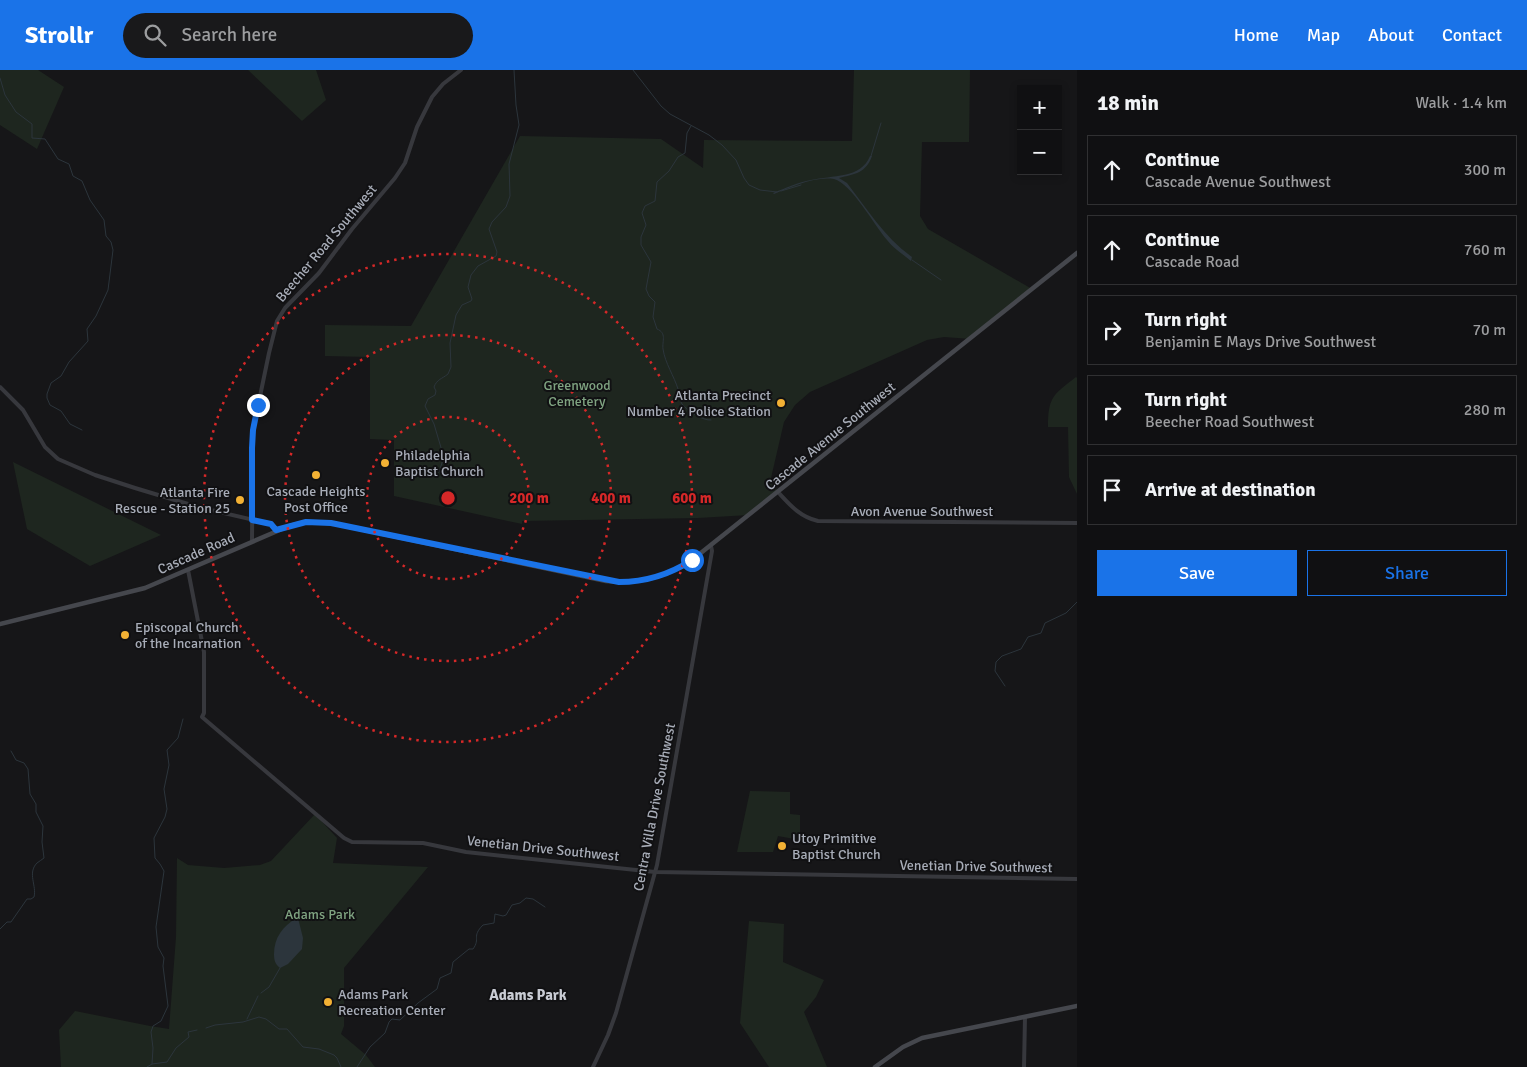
<!DOCTYPE html>
<meta charset="utf-8">
<style>
body{margin:0;font-family:Signika,sans-serif;background:#19191b;color:#f1f3f6}
.controls{position:absolute;right:15px;top:15px;display:grid;overflow:hidden;border-radius:0px;box-shadow:0 2px 8px #0003}
.controls button{width:45px;height:45px;display:grid;place-items:center;padding:0;border:0;border-bottom:1px solid #303032;background:#101012;color:#f1f3f6;font:25px sans-serif}
.stop{position:absolute;width:15px;height:15px;margin:-11px;border:4px solid #1a73e8;border-radius:50%;background:#fff}
.stop.end{background:#1a73e8;border-color:#fff;box-shadow:0 1px 5px #0008}
.list{margin:0;padding:0;list-style:none}
h2{display:flex;justify-content:space-between;align-items:center;height:65px;margin:0;padding:0 20px;font-size:21px}
h2 small{font-size:16px;font-weight:400;color:#9c9d9f}
.list li{display:grid;grid-template-columns:32px 1fr auto;gap:15px;align-items:center;box-sizing:border-box;height:70px;margin:0 10px 10px;padding:0 10px;border:1px solid #303032;border-radius:0px}
.list b{display:block;font-size:19px;white-space:nowrap}
.list p{margin:0;font-size:16px;white-space:nowrap;color:#9c9d9f}
.list em{font-size:16px;font-style:normal;color:#9c9d9f}
.actions{display:flex;gap:10px;padding:15px 20px}
.actions a{flex:1;padding:11px 0;border:1px solid #1a73e8;border-radius:0px;text-align:center;font-size:18px;color:#1a73e8}
.actions .main{background:#1a73e8;color:#fff}
.icon{flex:none;width:28px;height:28px;fill:none;stroke:currentColor;stroke-width:2;stroke-linecap:round;stroke-linejoin:round}
.map{position:relative;flex:none;width:1077px;height:997px;overflow:hidden}
header{display:flex;align-items:center;gap:30px;box-sizing:border-box;height:70px;padding:0 25px;background:#1a73e8;color:#fff}
header strong{font-size:24px}
nav{display:flex;gap:28px;margin-inline-start:auto;font-size:18px}
.search{width:350px;height:45px;background:#19191b;display:flex;align-items:center;gap:12px;box-sizing:border-box;padding:0 18px;border-radius:28px;color:#9c9d9f;font-size:19px}
main{display:flex}
aside{flex:1;background:#101012}
.map>svg:first-child{display:block}
</style>
<header>
<strong>Strollr</strong>
<div class="search"><svg class="icon" aria-label="search" viewBox="0 0 24 24"><circle cx="10" cy="10" r="6"/><path d="M15 15l6 6"/></svg>Search here</div>
<nav><a>Home</a><a>Map</a><a>About</a><a>Contact</a></nav>
</header>
<main>
<div class="map">
<svg width="1077" height="997" viewBox="0 0 1077 997">
<rect width="100%" height="100%" fill="#161618"/>
<g fill="#1e261f">
<path d="M 0,0 L 38,0 L 64,17 L 37,79 L 0,55 Z"/>
<path d="M 248,0 L 316,0 L 326,30 L 302,51 Z"/>
<path d="M 854,0 L 970,0 L 969,72 L 922,72 L 920,146 L 928,159 L 1032,219 L 971,269 L 944,267 L 927,270 L 810,322 L 795,335 L 784,352 L 771,408 L 778,422 L 749,445 L 698,448 L 522,451 L 522,454 L 394,426 L 394,370 L 370,369 L 370,287 L 325,286 L 325,255 L 411,256 L 520,66 L 661,69 L 703,98 L 704,70 L 852,71 Z"/>
<path d="M 1076,307 L 1077,308 L 1077,424 L 1069,407 L 1068,357 L 1048,357 C 1048,327 1053,325 1076,307 Z"/>
<path d="M 13,392 L 161,465 L 90,496 L 27,459 Z"/>
<path d="M 750,721 L 790,722 L 790,744 L 800,745 L 800,770 L 778,766 L 773,782 L 737,782 Z"/>
<path d="M 315,744 L 337,768 L 333,793 L 428,797 L 344,898 L 344,956 L 341,964 L 366,985 L 375,997 L 61,997 L 59,960 L 75,941 L 150,956 L 169,959 L 176,867 L 177,788 L 188,795 L 224,798 L 260,795 L 271,791 Z"/>
<path d="M 749,851 L 784,854 L 783,892 L 824,910 L 816,927 L 804,942 L 827,997 L 769,997 L 740,953 Z"/>
</g>
<g fill="#2c353c">
<path d="M 870,86 L 872,86 C 866,103 855,104 839,108 L 847,113 C 867,139 885,168 912,187 L 911,191 C 903,184 894,179 887,170 C 875,156 851,113 834,109 C 815,106 791,117 774,124 L 773,123 C 786,118 798,112 811,110 C 832,105 861,109 870,86 Z"/>
<path d="M 296,848 L 298,848 L 303,868 L 302,879 L 288,894 L 280,898 C 275,894 274,890 274,884 C 274,867 283,857 296,848 Z"/>
</g>
<g fill="none" stroke-linecap="round" stroke-linejoin="round">
<g stroke="#2c353c" stroke-width="1">
<path d="M 633,0 L 661,36 L 670,44 L 709,65 L 722,75 L 736,90 L 744,108 L 749,115 L 760,120 L 777,122"/>
<path d="M 0,8 L 5,25 L 16,42 L 32,54 L 32,68 L 45,69 L 58,89 L 69,94 L 73,106 L 82,111 L 90,130 L 104,150 L 106,166 L 111,172 L 113,180 L 108,220 L 96,246 L 87,259 L 88,271 L 69,292 L 61,306 L 51,313 L 47,324 L 47,328 L 50,335 L 61,341 L 70,354 L 82,360"/>
<path d="M 691,56 L 687,63 L 685,83 L 678,87 L 669,101 L 657,112 L 655,131 L 645,136 L 642,143 L 646,155 L 641,167 L 641,175 L 651,192 L 646,219 L 649,226 L 655,232 L 653,247 L 657,259 C 667,263 662,271 663,279 C 665,293 674,306 678,319 C 679,324 679,330 682,334 C 688,341 703,351 711,350"/>
<path d="M 871,86 L 881,53"/>
<path d="M 781,121 L 801,115"/>
<path d="M 912,190 L 941,210"/>
<path d="M 439,402 L 442,393 L 442,381 L 434,354 L 425,336 L 428,329 L 435,325 L 436,321 L 434,317 C 437,309 442,309 448,304 L 451,297 L 450,273 L 456,245 L 462,235 L 471,231 L 472,229 L 468,217 L 471,205 L 478,196 L 496,186 L 497,182 L 489,159 L 492,152 L 506,137 L 510,126 L 509,94 L 519,55 L 516,35 L 514,0"/>
<path d="M 1005,616 L 995,601 L 996,592 L 1002,586 L 1021,579 L 1028,567 L 1041,563 L 1045,553 L 1066,543 L 1077,532"/>
<path d="M 0,859 L 7,852 L 11,852 L 27,829 L 31,829 L 34,827 C 37,816 27,803 37,793 C 39,791 42,790 44,788 L 42,772 L 43,756 L 36,742 L 36,734 L 30,724 L 28,699 L 24,693 L 16,690 L 11,681"/>
<path d="M 261,923 L 269,917 L 280,898"/>
<path d="M 247,949 L 258,926"/>
<path d="M 206,958 L 215,955 L 243,952 L 259,947 L 266,949 L 279,959 L 287,959 L 303,977 L 319,979 L 334,985 L 337,988 L 341,997"/>
<path d="M 152,994 L 153,978 L 151,962 L 153,956 L 161,951 L 168,936 L 163,896 L 164,888 L 158,877 L 156,857 L 164,801 L 160,794 L 155,788 L 154,768 L 165,747 L 167,739 L 164,719 L 169,695 L 167,680 L 178,668 L 183,649"/>
<path d="M 147,997 L 152,994 L 167,992 L 176,978 L 189,967 L 188,962 L 197,960"/>
<path d="M 357,997 L 370,977 L 385,963 L 389,952 L 392,949 L 400,950 L 418,933 L 437,919 L 440,908 L 451,903 L 453,892 L 469,879 L 473,879 C 481,868 471,867 483,855 L 494,853 L 495,844 L 503,846 L 506,845 L 512,835 L 520,833 L 526,828 L 533,829 L 545,837"/>
</g>
<g stroke="#37383d" stroke-width="4">
<path d="M 0,317 L 23,340 L 45,377 L 58,389 L 95,405 L 135,418 L 198,437 L 271,454 L 276,460"/>
<path d="M 778,422 C 790,435 800,447 818,451 L 1077,453"/>
<path d="M 252,470 L 253,360 L 269,283 L 277,251 L 285,238 L 319,203 L 352,159 L 395,108 L 405,93 L 417,57 L 432,27 L 443,14 L 461,0"/>
<path d="M 188,500 L 204,582 L 204,643 L 202,647 L 344,768 L 352,772 L 423,773 L 466,782 L 655,802 L 1077,809"/>
<path d="M 593,997 L 608,965 L 616,943 L 657,795 L 712,481 L 711,476"/>
<path d="M 1024,997 L 1025,947"/>
</g>
<g stroke="#45474d" stroke-width="4.5">
<path d="M 0,554 L 145,518 L 289,456 L 306,452 L 331,453 L 606,511 C 638,514 665,508 692,490 L 1077,183"/>
<path d="M 875,997 L 903,977 L 922,968 L 1077,936"/>
</g>
</g>
<g fill="none" stroke-linecap="round" stroke-linejoin="round">
<path stroke="#1a73e8" stroke-width="6" d="M 258,335 L 253,360 L 252,378 L 252,450 L 271,454 L 276,460 L 306,452 L 331,453 L 619,512 C 646,512 669,505 692,490"/>
</g>
<g fill="none" stroke="#d62828" stroke-width="2.5" stroke-dasharray="2.5 5">
<circle cx="448" cy="428" r="81"/>
<circle cx="448" cy="428" r="163"/>
<circle cx="448" cy="428" r="244"/>
</g>
<g fill="#f2b134" stroke="#111113" stroke-width="2">
<circle cx="781" cy="333" r="5"/>
<circle cx="385" cy="393" r="5"/>
<circle cx="316" cy="405" r="5"/>
<circle cx="240" cy="430" r="5"/>
<circle cx="125" cy="565" r="5"/>
<circle cx="782" cy="776" r="5"/>
<circle cx="328" cy="932" r="5"/>
</g>
<g text-anchor="middle" stroke-width="4" stroke-linejoin="round" paint-order="stroke">
<g font-size="14" fill="#a8adb8" stroke="#111113">
<text transform="translate(326 173) rotate(-50)" y="5">Beecher Road Southwest</text>
<text transform="translate(830 366) rotate(-39)" y="5">Cascade Avenue Southwest</text>
<text x="922" y="446">Avon Avenue Southwest</text>
<text transform="translate(196 483) rotate(-24)" y="5">Cascade Road</text>
<text transform="translate(654 737) rotate(-79)" y="5">Centra Villa Drive Southwest</text>
<text transform="translate(543 778) rotate(6)" y="5">Venetian Drive Southwest</text>
<text transform="translate(976 796) rotate(1)" y="5">Venetian Drive Southwest</text>
</g>
<g font-size="14" fill="#7fa381" stroke="#111113">
<text x="577" y="320">Greenwood<tspan x="577" dy="16">Cemetery</tspan></text>
<text x="320" y="849">Adams Park</text>
</g>
<g font-size="14" fill="#a8adb8" stroke="#111113" text-anchor="start">
<text x="771" y="330" text-anchor="end">Atlanta Precinct<tspan x="771" dy="16">Number 4 Police Station</tspan></text>
<text x="395" y="390">Philadelphia<tspan x="395" dy="16">Baptist Church</tspan></text>
<text x="316" y="426" text-anchor="middle">Cascade Heights<tspan x="316" dy="16">Post Office</tspan></text>
<text x="230" y="427" text-anchor="end">Atlanta Fire<tspan x="230" dy="16">Rescue - Station 25</tspan></text>
<text x="135" y="562">Episcopal Church<tspan x="135" dy="16">of the Incarnation</tspan></text>
<text x="792" y="773">Utoy Primitive<tspan x="792" dy="16">Baptist Church</tspan></text>
<text x="338" y="929">Adams Park<tspan x="338" dy="16">Recreation Center</tspan></text>
</g>
<g font-size="15" font-weight="bold" fill="#c9ccd4" stroke="#111113">
<text x="528" y="930">Adams Park</text>
</g>
</g>
<circle cx="448" cy="428" r="8" fill="#d62828" stroke="#111113" stroke-width="2.5"/>
<g font-size="15" text-anchor="middle" font-weight="bold" fill="#d62828" stroke="#111113" stroke-width="4" stroke-linejoin="round" paint-order="stroke">
<text x="529" y="433">200 m</text>
<text x="611" y="433">400 m</text>
<text x="692" y="433">600 m</text>
</g>
</svg>
<div class="controls">
<button>+</button>
<button>−</button>
</div>
<div class="stop" style="left:692px;top:490px"></div>
<div class="stop end" style="left:258px;top:335px"></div>
</div>
<aside>
<h2>18 min<small>Walk · 1.4 km</small></h2>
<ul class="list">
<li><svg class="icon" aria-label="ahead" viewBox="0 0 24 24"><path d="M12 20V5M6 11l6-6 6 6"/></svg><div><b>Continue</b><p>Cascade Avenue Southwest</p></div><em>300 m</em></li>
<li><svg class="icon" aria-label="ahead" viewBox="0 0 24 24"><path d="M12 20V5M6 11l6-6 6 6"/></svg><div><b>Continue</b><p>Cascade Road</p></div><em>760 m</em></li>
<li><svg class="icon" aria-label="right" viewBox="0 0 24 24"><path d="M7 20v-9h11M14 6l5 5-5 5"/></svg><div><b>Turn right</b><p>Benjamin E Mays Drive Southwest</p></div><em>70 m</em></li>
<li><svg class="icon" aria-label="right" viewBox="0 0 24 24"><path d="M7 20v-9h11M14 6l5 5-5 5"/></svg><div><b>Turn right</b><p>Beecher Road Southwest</p></div><em>280 m</em></li>
<li><svg class="icon" aria-label="arrive" viewBox="0 0 24 24"><path d="M6 21V4h12l-3 4 3 4H6"/></svg><div><b>Arrive at destination</b></div></li>
</ul>
<div class="actions"><a class="main">Save</a><a>Share</a></div>
</aside>
</main>
